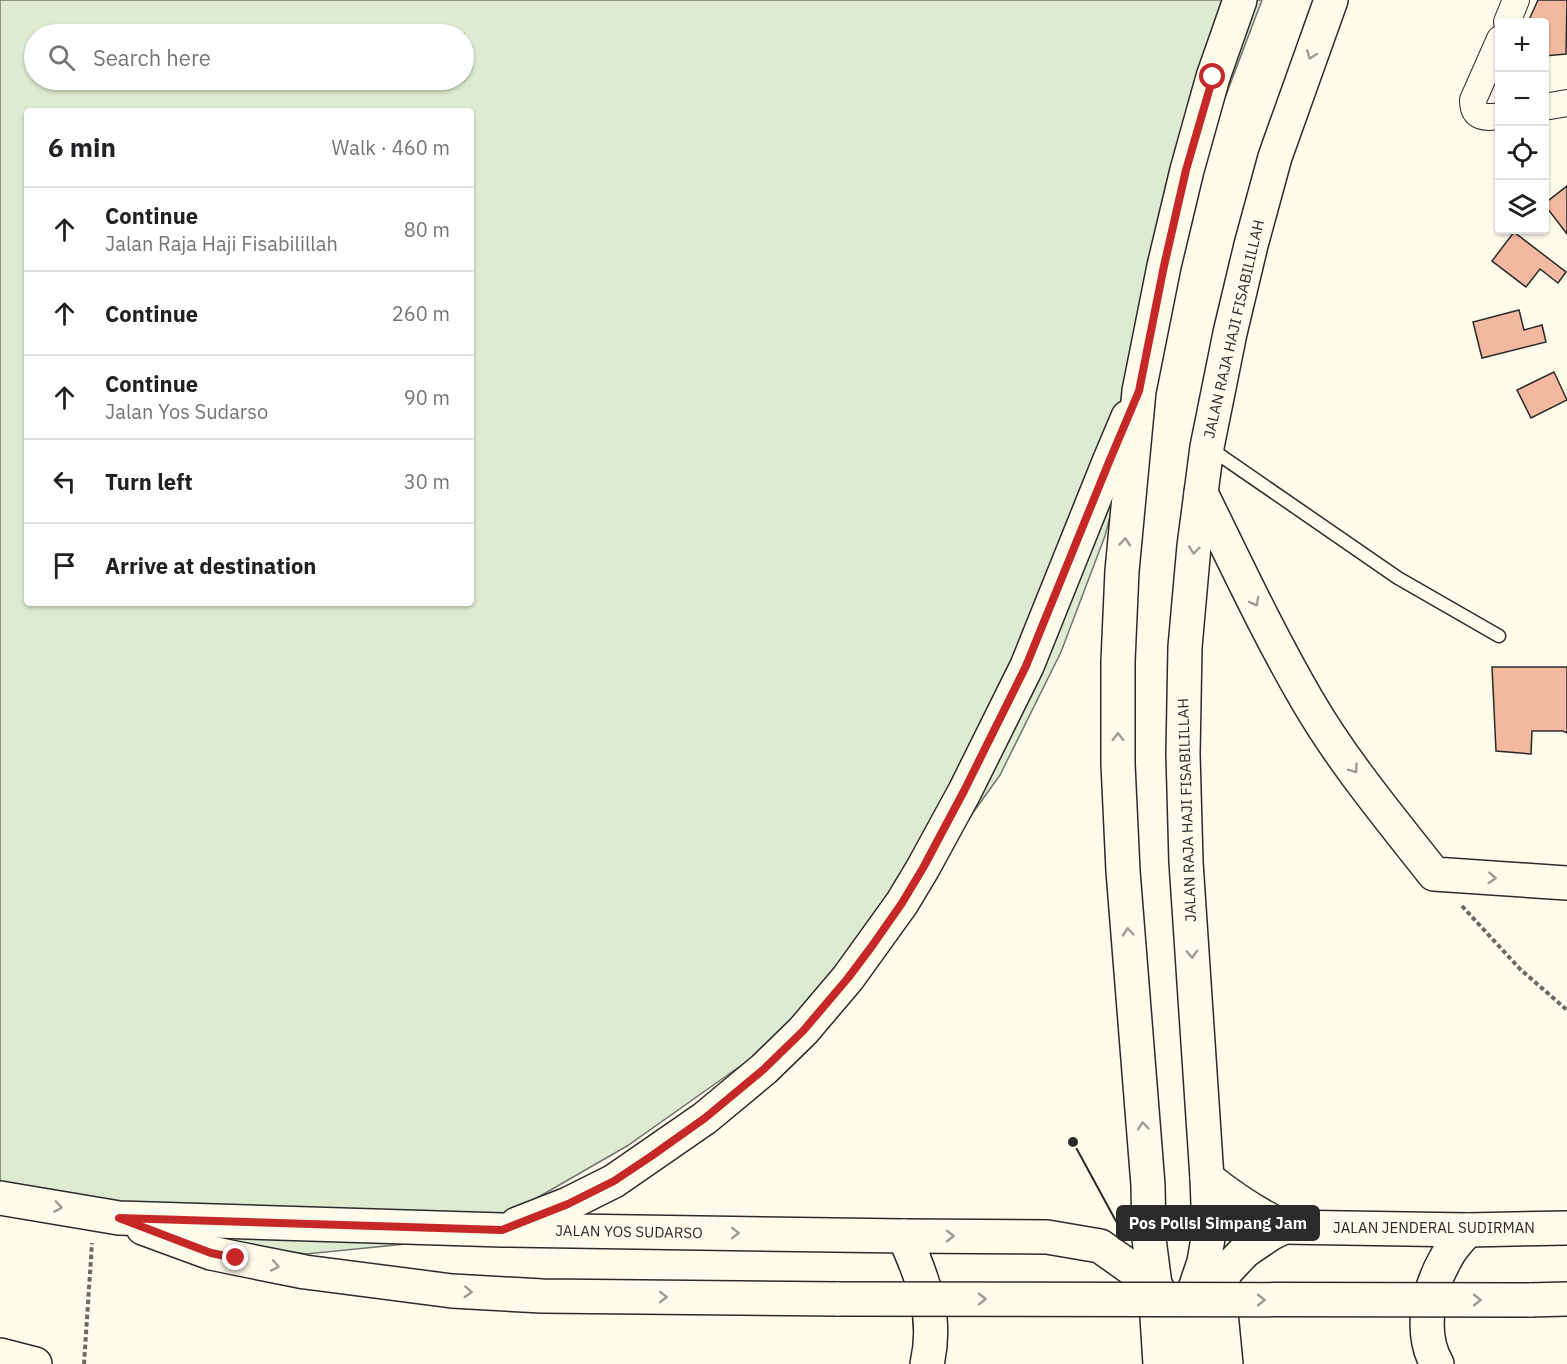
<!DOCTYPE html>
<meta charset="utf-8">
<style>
body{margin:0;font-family:"IBM Plex Sans",sans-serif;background:#f2f2f2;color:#202124}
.controls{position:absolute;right:18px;top:18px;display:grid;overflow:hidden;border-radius:6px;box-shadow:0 2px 4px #0004}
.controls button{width:54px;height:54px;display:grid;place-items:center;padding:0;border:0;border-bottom:2px solid #e0e0e0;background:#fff;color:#202124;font:30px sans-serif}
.stop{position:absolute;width:18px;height:18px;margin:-14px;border:4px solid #c62828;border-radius:50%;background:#fff}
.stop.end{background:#c62828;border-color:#fff;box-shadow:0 2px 6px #0008}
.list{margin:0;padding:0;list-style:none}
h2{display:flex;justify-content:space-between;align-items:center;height:78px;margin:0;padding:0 24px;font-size:26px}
h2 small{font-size:20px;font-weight:400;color:#757577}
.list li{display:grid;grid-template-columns:39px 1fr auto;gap:18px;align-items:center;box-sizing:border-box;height:84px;padding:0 24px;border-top:2px solid #e0e0e0}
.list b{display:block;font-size:22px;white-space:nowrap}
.list p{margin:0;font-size:20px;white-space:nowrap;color:#757577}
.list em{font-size:20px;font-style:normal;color:#757577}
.icon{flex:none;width:33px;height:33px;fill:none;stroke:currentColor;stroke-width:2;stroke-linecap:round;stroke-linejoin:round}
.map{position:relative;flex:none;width:1567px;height:1364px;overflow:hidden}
.search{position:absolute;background:#fff;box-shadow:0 2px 4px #0004;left:24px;top:24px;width:450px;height:66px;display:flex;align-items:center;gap:15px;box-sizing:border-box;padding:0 21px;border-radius:33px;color:#757577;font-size:22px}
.panel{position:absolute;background:#fff;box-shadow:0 2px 4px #0004;left:24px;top:108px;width:450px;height:498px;border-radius:6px}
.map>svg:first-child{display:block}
</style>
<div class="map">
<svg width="1567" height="1364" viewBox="0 0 1567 1364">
<rect width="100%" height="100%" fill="#fdfbea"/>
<path fill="#deebd1" stroke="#74746e" stroke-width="1.5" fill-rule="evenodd" d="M 0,0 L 1262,0 L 1206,148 L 1105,536 L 1061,652 L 1000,775 L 927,877 L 763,1050 L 627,1146 L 509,1214 L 456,1239 L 306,1254 L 194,1238 L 0,1205 ZM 34,34 L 464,34 L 464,80 L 34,80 ZM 27,111 L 471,111 L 471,603 L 27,603 Z"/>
<g fill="#f2b8a0" stroke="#2b2b2b" stroke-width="1.5">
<path d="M 1538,0 L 1567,0 L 1566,54 L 1544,56 L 1544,22 L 1528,22 Z"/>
<path d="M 1567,186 L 1567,234 L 1544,204 Z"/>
<path d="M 1514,232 L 1566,272 L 1558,283 L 1540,269 L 1526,287 L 1492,261 Z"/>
<path d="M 1519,310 L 1524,330 L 1542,325 L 1546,342 L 1482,358 L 1473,322 Z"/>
<path d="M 1554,372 L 1567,400 L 1531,418 L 1517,390 Z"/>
<path d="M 1492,667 L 1567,667 L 1567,733 L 1563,731 L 1532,731 L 1531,754 L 1496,751 Z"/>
</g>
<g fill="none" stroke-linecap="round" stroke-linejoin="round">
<g stroke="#2b2b2b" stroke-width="15">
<path id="lane" d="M 1211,449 L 1398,578 L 1499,636"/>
</g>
<g stroke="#2b2b2b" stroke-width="28">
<g id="street">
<path d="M 1507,22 L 1516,0"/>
<path d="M 1500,39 L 1473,100 C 1473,119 1486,118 1500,116"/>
<path d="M 1544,107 L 1567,103"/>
</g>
</g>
<g stroke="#2b2b2b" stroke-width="36">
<path id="secondary" d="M 1201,493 C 1235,562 1268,633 1307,700 C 1343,762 1390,818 1434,874 L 1567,883"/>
</g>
<g stroke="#2b2b2b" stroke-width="36">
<g id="primary">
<path d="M 0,1198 L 119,1218 L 502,1230 L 904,1236 L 1047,1237 L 1100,1246 L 1155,1285 L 1191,1342 L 1202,1364"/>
<path d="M 517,1224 L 568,1204 L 614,1181 L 705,1118 L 764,1069 L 803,1031 L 848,978 L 902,903 L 923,868 L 965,791 L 1027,666 L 1109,462 L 1128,417"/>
<path d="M 143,1228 L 211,1253 L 235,1258 L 305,1272 L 452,1291 L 542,1296 L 839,1299"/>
<path d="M 904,1236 C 923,1278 938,1317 927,1364"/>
<path d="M 1217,1272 L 1226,1364"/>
<path d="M 1529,1300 L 1567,1299"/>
<path d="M 0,1355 L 35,1364"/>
<path d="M 1160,1364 L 1155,1285 L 1149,1239 L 1148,1185 L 1123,871 L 1118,764 L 1118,661 L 1122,571 L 1139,391 L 1164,266 L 1187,170 L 1213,77 L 1240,0"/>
<path d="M 1161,1364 L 1187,1312 L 1204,1262 L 1209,1232 L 1207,1178 L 1186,862 L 1183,754 L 1185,647 L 1194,546 L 1201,493 L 1207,447 L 1230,333 L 1251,245 L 1275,157 L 1331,0"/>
</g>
</g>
<g stroke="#2b2b2b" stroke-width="36">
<g id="highway">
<path d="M 1207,1178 C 1231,1197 1255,1214 1284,1227 L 1468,1230 L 1567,1228"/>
<path d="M 1184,1364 L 1191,1342 L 1204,1312 L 1227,1270 L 1245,1251 L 1270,1234 L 1284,1227"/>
<path d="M 1437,1364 C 1419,1333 1428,1290 1445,1260 C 1450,1249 1459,1239 1468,1230"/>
</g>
</g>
<g stroke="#6a6964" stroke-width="4" stroke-dasharray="4.5 3" stroke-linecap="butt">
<path d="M 1462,906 L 1520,969 L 1567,1010"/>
<path d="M 84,1364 L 92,1243"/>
</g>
<use href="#lane" stroke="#fdfbea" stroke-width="12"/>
<use href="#street" stroke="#fdfbea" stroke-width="26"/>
<use href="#secondary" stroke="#fdfbea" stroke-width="33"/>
<use href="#primary" stroke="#fdfbea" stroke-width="33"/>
<use href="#highway" stroke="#fdfbea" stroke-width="33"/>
<g stroke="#2b2b2b" stroke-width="36" stroke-linecap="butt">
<path id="primary-bridge" d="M 839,1299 L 1529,1300"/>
</g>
<use href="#primary-bridge" stroke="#fdfbea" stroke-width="33"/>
</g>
<defs><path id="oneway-chevron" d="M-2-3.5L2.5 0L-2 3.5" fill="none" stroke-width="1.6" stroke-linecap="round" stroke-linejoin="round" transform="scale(1.5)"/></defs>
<g stroke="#9e9d94">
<use href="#oneway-chevron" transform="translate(1311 55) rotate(110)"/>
<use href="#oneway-chevron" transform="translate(1125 542) rotate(-85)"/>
<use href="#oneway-chevron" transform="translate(1194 550) rotate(96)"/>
<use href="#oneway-chevron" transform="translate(1255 602) rotate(62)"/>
<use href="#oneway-chevron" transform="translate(1118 737) rotate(-90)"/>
<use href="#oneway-chevron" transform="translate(1354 769) rotate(54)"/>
<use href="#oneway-chevron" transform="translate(1492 878) rotate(4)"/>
<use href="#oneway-chevron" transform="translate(1128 932) rotate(-95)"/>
<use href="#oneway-chevron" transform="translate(1192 954) rotate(87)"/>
<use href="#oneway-chevron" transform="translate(1143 1126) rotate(-95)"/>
<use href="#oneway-chevron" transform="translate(58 1207) rotate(9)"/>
<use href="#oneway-chevron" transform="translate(735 1233) rotate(1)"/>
<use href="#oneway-chevron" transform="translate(950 1236)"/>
<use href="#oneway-chevron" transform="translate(275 1266) rotate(11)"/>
<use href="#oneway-chevron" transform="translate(468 1292) rotate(3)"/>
<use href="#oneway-chevron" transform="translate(663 1297) rotate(1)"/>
<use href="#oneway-chevron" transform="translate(982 1299)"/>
<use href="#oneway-chevron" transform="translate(1261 1300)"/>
<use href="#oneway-chevron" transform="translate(1477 1300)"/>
</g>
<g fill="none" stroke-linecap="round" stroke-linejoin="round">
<path stroke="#c62828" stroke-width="8" d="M 236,1258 L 211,1253 L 119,1218 L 502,1230 L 568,1204 L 614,1181 L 650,1157 L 705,1118 L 764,1069 L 803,1031 L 848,978 L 872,946 L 902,903 L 923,868 L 964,791 L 1026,666 L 1109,462 L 1139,391 L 1164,266 L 1186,170 L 1213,77"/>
</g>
<g text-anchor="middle" stroke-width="4.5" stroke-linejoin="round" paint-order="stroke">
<g font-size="15" fill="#2b2b2b" stroke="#fdfbea">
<text transform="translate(1234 329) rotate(-77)" y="5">JALAN RAJA HAJI FISABILILLAH</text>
<text transform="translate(1187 810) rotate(-92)" y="5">JALAN RAJA HAJI FISABILILLAH</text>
<text x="1434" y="1233">JALAN JENDERAL SUDIRMAN</text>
<text transform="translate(629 1232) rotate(1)" y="5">JALAN YOS SUDARSO</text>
</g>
</g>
<path fill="none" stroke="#2b2b2b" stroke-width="2" d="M1073 1142L1117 1223"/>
<circle fill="#2b2b2b" stroke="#fdfbea" stroke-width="2" cx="1073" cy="1142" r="6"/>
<rect fill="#2b2b2b" stroke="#2b2b2b" stroke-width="2" x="1117" y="1206" width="202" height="34" rx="6"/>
<g font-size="16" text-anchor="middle" font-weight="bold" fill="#fff">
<text x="1218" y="1229">Pos Polisi Simpang Jam</text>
</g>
</svg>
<div class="controls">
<button>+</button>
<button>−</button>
<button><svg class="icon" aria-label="locate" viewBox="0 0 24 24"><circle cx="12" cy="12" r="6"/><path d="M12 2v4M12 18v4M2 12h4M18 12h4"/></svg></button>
<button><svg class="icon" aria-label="layers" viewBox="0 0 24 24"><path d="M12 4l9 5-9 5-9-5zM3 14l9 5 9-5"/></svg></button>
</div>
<div class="stop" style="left:1213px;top:77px"></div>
<div class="stop end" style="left:236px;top:1258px"></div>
<div class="search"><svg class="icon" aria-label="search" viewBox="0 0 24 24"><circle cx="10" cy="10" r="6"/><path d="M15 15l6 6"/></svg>Search here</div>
<section class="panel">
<h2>6 min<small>Walk · 460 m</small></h2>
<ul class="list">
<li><svg class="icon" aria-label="ahead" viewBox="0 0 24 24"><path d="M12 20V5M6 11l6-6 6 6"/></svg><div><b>Continue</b><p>Jalan Raja Haji Fisabilillah</p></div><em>80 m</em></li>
<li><svg class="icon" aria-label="ahead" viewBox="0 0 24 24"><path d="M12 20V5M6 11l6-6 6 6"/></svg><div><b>Continue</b></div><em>260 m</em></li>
<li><svg class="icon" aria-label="ahead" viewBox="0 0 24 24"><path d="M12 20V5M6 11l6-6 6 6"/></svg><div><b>Continue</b><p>Jalan Yos Sudarso</p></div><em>90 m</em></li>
<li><svg class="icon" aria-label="left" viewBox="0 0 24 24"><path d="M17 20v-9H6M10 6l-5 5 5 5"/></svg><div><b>Turn left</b></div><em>30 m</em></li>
<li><svg class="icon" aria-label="arrive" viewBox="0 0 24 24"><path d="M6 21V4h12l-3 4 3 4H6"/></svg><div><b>Arrive at destination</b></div></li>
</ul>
</section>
</div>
